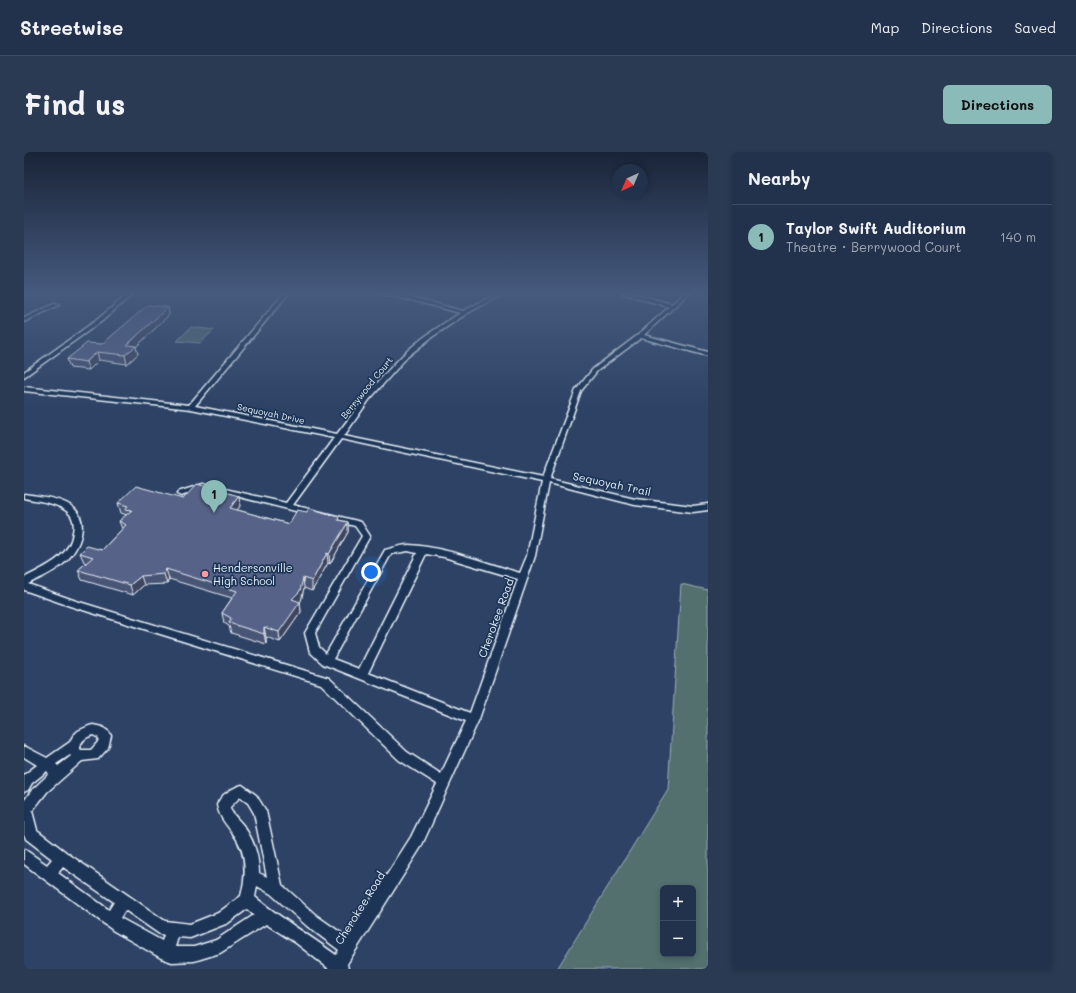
<!DOCTYPE html>
<meta charset="utf-8">
<style>
body{margin:0;font-family:Mali,sans-serif;background:#2a3a53;color:#f1f3f6}
.controls{position:absolute;right:12px;bottom:12px;display:grid;overflow:hidden;border-radius:6px;box-shadow:0 2px 6px #0003}
.controls button{width:36px;height:36px;display:grid;place-items:center;padding:0;border:0;border-bottom:1px solid #3f4d64;background:#22324c;color:#f1f3f6;font:20px sans-serif}
.compass{position:absolute;left:588px;top:12px;width:36px;height:36px;border-radius:50%;background:#22324c;box-shadow:0 2px 6px #0003;rotate:224deg}
.you{position:absolute;left:347px;top:420px;width:14px;height:14px;margin:-10px;border:3px solid #fff;border-radius:50%;background:#1a73e8;box-shadow:0 0 0 6px #1a73e833}
.badge{display:grid;place-items:center;width:26px;height:26px;border-radius:50%;background:#8bbbb9;color:#111;font-size:13px;font-weight:700}
.pin{position:absolute;translate:-50% -33px;filter:drop-shadow(0 1px 2px #0008)}
.pin::after{content:'';position:absolute;top:21px;width:14px;height:12px;background:inherit;clip-path:polygon(0 0,100% 0,50% 100%)}
.list{margin:0;padding:0;list-style:none}
h2{display:flex;justify-content:space-between;align-items:center;height:52px;margin:0;padding:0 16px;font-size:17px}
h2 small{font-size:13px;font-weight:400;color:#a2aab5}
.list li{display:grid;grid-template-columns:26px 1fr auto;gap:12px;align-items:center;box-sizing:border-box;height:64px;padding:0 16px;border-top:1px solid #3f4d64}
.list b{display:block;font-size:15px;white-space:nowrap}
.list p{margin:0;font-size:13px;white-space:nowrap;color:#a2aab5}
.list em{font-size:13px;font-style:normal;color:#a2aab5}
.map{position:relative;flex:none;width:684px;height:817px;overflow:hidden;border-radius:6px}
header{display:flex;align-items:center;gap:24px;box-sizing:border-box;height:56px;padding:0 20px;background:#22324c;border-bottom:1px solid #3f4d64}
header strong{font-size:19px}
nav{display:flex;gap:22px;margin-inline-start:auto;font-size:14px}
.intro{display:flex;align-items:center;justify-content:space-between;box-sizing:border-box;height:96px;padding:0 24px}
h1{margin:0;font-size:28px}
.button{padding:10px 18px;border-radius:6px;background:#8bbbb9;color:#111;font-size:14px;font-weight:700}
main{display:flex;gap:24px;padding:0 24px}
aside{flex:1;background:#22324c;border-radius:6px;box-shadow:0 2px 6px #0003}
.map>svg:first-child{display:block}
</style>
<header>
<strong>Streetwise</strong>
<nav><a>Map</a><a>Directions</a><a>Saved</a></nav>
</header>
<div class="intro"><h1>Find us</h1><a class="button">Directions</a></div>
<main>
<div class="map">
<svg width="684" height="817" viewBox="0 0 684 817">
<rect width="100%" height="100%" fill="#2d4265"/>
<filter id="ink" filterUnits="userSpaceOnUse"><feTurbulence type="fractalNoise" baseFrequency=".025" numOctaves="2"/><feDisplacementMap in="SourceGraphic" scale="8" xChannelSelector="R" yChannelSelector="G"/><feConvolveMatrix kernelMatrix="1 2 1 2 8 2 1 2 1" color-interpolation-filters="sRGB"/></filter>
<g filter="url(#ink)">
<g fill="#526f6e" stroke="#9db0b3" fill-rule="evenodd">
<path d="M 167,175 L 190,178 L 176,191 L 153,189 Z"/>
<path d="M 657,432 L 684,438 L 684,817 L 533,817 L 644,637 ZM 639,736 L 669,736 L 669,802 L 639,802 Z"/>
</g>
<g fill="none" stroke-linecap="round" stroke-linejoin="round">
<g stroke="#e8f1f8" stroke-width="3">
<g id="minor">
<path d="M 105,141 L 110,141 L 78,169 L 0,225 L 0,220 L 74,167 Z"/>
<path d="M 260,141 L 265,141 L 171,254 L 313,282 C 334,255 354,228 378,204 C 395,187 416,174 436,161 L 391,149 L 352,141 C 381,141 411,152 439,159 L 474,141 L 481,141 L 442,162 L 408,185 L 383,205 L 345,248 L 320,284 L 519,325 L 552,238 L 569,217 L 614,183 L 645,155 L 598,141 L 607,141 L 648,152 L 660,141 L 665,141 L 620,183 L 684,200 L 684,204 L 617,186 L 573,219 L 557,239 L 526,327 L 611,347 L 669,354 L 684,352 L 684,358 L 669,360 L 611,353 L 525,331 L 511,404 L 455,567 L 397,695 L 323,812 L 324,817 L 303,817 L 304,816 L 272,791 L 242,772 L 196,801 L 170,809 L 148,810 L 137,806 L 90,779 L 0,712 L 0,697 L 23,713 L 28,707 L 2,687 L 0,682 L 0,649 L 8,638 L 25,622 L 23,619 L 8,631 L 4,638 L 0,640 L 0,623 L 13,613 L 0,605 L 0,594 L 23,606 L 46,590 L 49,584 L 54,579 L 65,574 L 69,573 L 78,575 L 85,580 L 87,584 L 84,596 L 74,607 L 58,609 L 23,640 L 8,659 L 13,678 L 43,701 L 141,769 L 166,772 L 194,761 L 217,744 C 223,721 223,699 208,680 C 201,671 195,664 193,653 C 197,642 207,637 218,633 L 232,643 L 242,659 L 258,733 L 293,764 L 323,785 L 387,685 L 413,632 L 375,608 L 297,532 L 46,454 L 0,438 L 0,426 C 20,415 46,406 49,380 C 51,371 49,363 41,358 C 30,350 13,349 0,346 L 0,342 C 14,344 29,345 42,351 C 69,364 57,397 39,412 C 29,421 15,426 4,432 L 52,449 L 305,526 L 383,600 L 417,622 L 442,569 L 299,512 L 286,500 L 281,481 L 338,384 L 331,374 L 180,336 L 157,344 L 153,342 L 154,340 L 179,332 L 262,351 L 310,286 L 167,257 L 0,239 L 0,235 L 165,253 ZM 317,287 L 518,330 L 503,404 L 496,421 C 461,411 422,395 385,393 C 378,393 368,396 361,398 L 302,502 L 295,495 L 291,481 L 346,384 L 337,370 L 269,353 ZM 384,399 L 393,401 L 335,517 L 309,507 L 367,402 ZM 402,402 L 420,405 L 494,427 L 446,561 L 344,521 ZM 69,583 L 75,586 L 74,590 L 67,598 L 57,598 L 56,597 C 56,589 62,585 69,583 ZM 46,603 L 47,604 L 34,614 L 32,612 ZM 216,645 L 224,651 L 230,661 L 243,725 L 235,721 C 235,703 229,686 218,672 C 214,667 209,663 206,657 L 206,655 ZM 39,715 L 90,750 L 85,758 L 34,721 ZM 233,734 L 247,742 L 283,774 L 315,798 L 312,803 C 285,783 256,766 231,745 ZM 223,757 L 230,763 L 192,788 L 170,795 L 151,795 L 154,785 L 166,786 L 199,773 L 204,771 ZM 101,758 L 134,781 L 140,783 L 138,789 L 96,766 Z"/>
<path d="M 30,152 L 35,153 L 0,170 L 0,166 Z"/>
</g>
</g>
<use href="#minor" fill="#1d3557" fill-rule="evenodd"/>
</g>
<g fill="#4a5475" stroke="#e8f1f8">
<path d="M 144,155 L 145,163 L 112,195 L 114,202 L 103,212 L 75,208 L 65,218 L 46,216 L 43,207 L 78,192 Z"/>
<path d="M 159,347 L 216,354 L 213,358 L 265,372 L 315,368 L 324,370 L 324,380 L 306,412 L 304,411 L 288,439 L 280,436 L 277,449 L 276,450 L 277,460 L 256,490 L 242,485 L 242,492 L 207,481 L 205,474 L 200,471 L 198,461 L 208,446 L 145,427 L 143,432 L 120,433 L 109,443 L 58,428 L 54,418 L 62,411 L 60,410 L 56,401 L 78,398 L 98,377 L 95,369 L 103,363 L 97,361 L 94,351 Z"/>
</g>
<g fill="#3c455f" stroke="#e8f1f8">
<path d="M 144,155 L 145,163 L 112,195 L 114,202 L 103,212 L 101,203 L 103,193 Z"/>
<path d="M 73,200 L 75,208 L 65,218 L 62,210 Z"/>
<path d="M 215,344 L 216,354 L 208,366 L 206,356 Z"/>
<path d="M 324,370 L 324,380 L 306,412 L 305,402 Z"/>
<path d="M 303,401 L 304,411 L 288,439 L 288,429 Z"/>
<path d="M 142,417 L 145,427 L 143,432 L 140,422 Z"/>
<path d="M 117,424 L 120,433 L 109,443 L 106,433 Z"/>
<path d="M 279,426 L 280,436 L 277,449 L 276,450 L 277,460 L 256,490 L 255,480 L 268,447 Z"/>
<path d="M 240,475 L 242,485 L 242,492 L 240,482 Z"/>
</g>
<g fill="#566288" stroke="#e8f1f8">
<path d="M 124,153 L 144,155 L 103,193 L 112,194 L 101,203 L 73,200 L 62,210 L 43,207 L 63,191 L 78,192 Z"/>
<path d="M 173,332 L 215,344 L 206,356 L 265,372 L 273,358 L 283,360 L 285,356 L 315,365 L 314,368 L 324,370 L 305,402 L 303,401 L 288,429 L 279,426 L 276,439 L 268,447 L 276,450 L 255,480 L 240,475 L 240,482 L 205,471 L 207,466 L 198,461 L 213,439 L 142,417 L 140,422 L 117,424 L 106,433 L 54,418 L 69,405 L 56,401 L 63,394 L 78,398 L 102,373 L 95,369 L 108,358 L 101,357 L 104,354 L 94,351 L 112,334 L 159,347 Z"/>
</g>
</g>
<linearGradient id="sky" x2="0" y2="1"><stop stop-color="#192438"/><stop offset="0.55" stop-color="#465a7e"/><stop offset="1" stop-color="#465a7e" stop-opacity="0"/></linearGradient>
<rect width="684" height="256" fill="url(#sky)"/>
<circle fill="#ff9aa2" stroke="#1d3557" stroke-width="1.5" cx="181" cy="422" r="4"/>
<g text-anchor="middle" stroke-width="3.5" stroke-linejoin="round" paint-order="stroke">
<g font-size="9" fill="#e8f1f8" stroke="#1d3557">
<text transform="translate(343 236) rotate(-51)" y="3">Berrywood Court</text>
<text transform="translate(247 262) rotate(12)" y="3">Sequoyah Drive</text>
</g>
<g font-size="11" fill="#e8f1f8" stroke="#1d3557">
<text transform="translate(588 332) rotate(12)" y="4">Sequoyah Trail</text>
<text transform="translate(472 466) rotate(-70)" y="4">Cherokee Road</text>
<text transform="translate(336 756) rotate(-58)" y="4">Cherokee Road</text>
</g>
<g font-size="11" fill="#e8f1f8" stroke="#1d3557" text-anchor="start">
<text x="189" y="420">Hendersonville<tspan x="189" dy="13">High School</tspan></text>
</g>
</g>
</svg>
<div class="controls">
<button>+</button>
<button>−</button>
</div>
<svg class="compass" viewBox="-18 -18 36 36"><path d="M0-13l5 13h-10z" fill="#e53935"/><path d="M0 13l5-13h-10z" fill="#a2aab5"/></svg>
<div class="you"></div>
<div class="pin badge" style="left:190px;top:361px">1</div>
</div>
<aside>
<h2>Nearby<small></small></h2>
<ul class="list">
<li><span class="badge">1</span><div><b>Taylor Swift Auditorium</b><p>Theatre · Berrywood Court</p></div><em>140 m</em></li>
</ul>
</aside>
</main>
